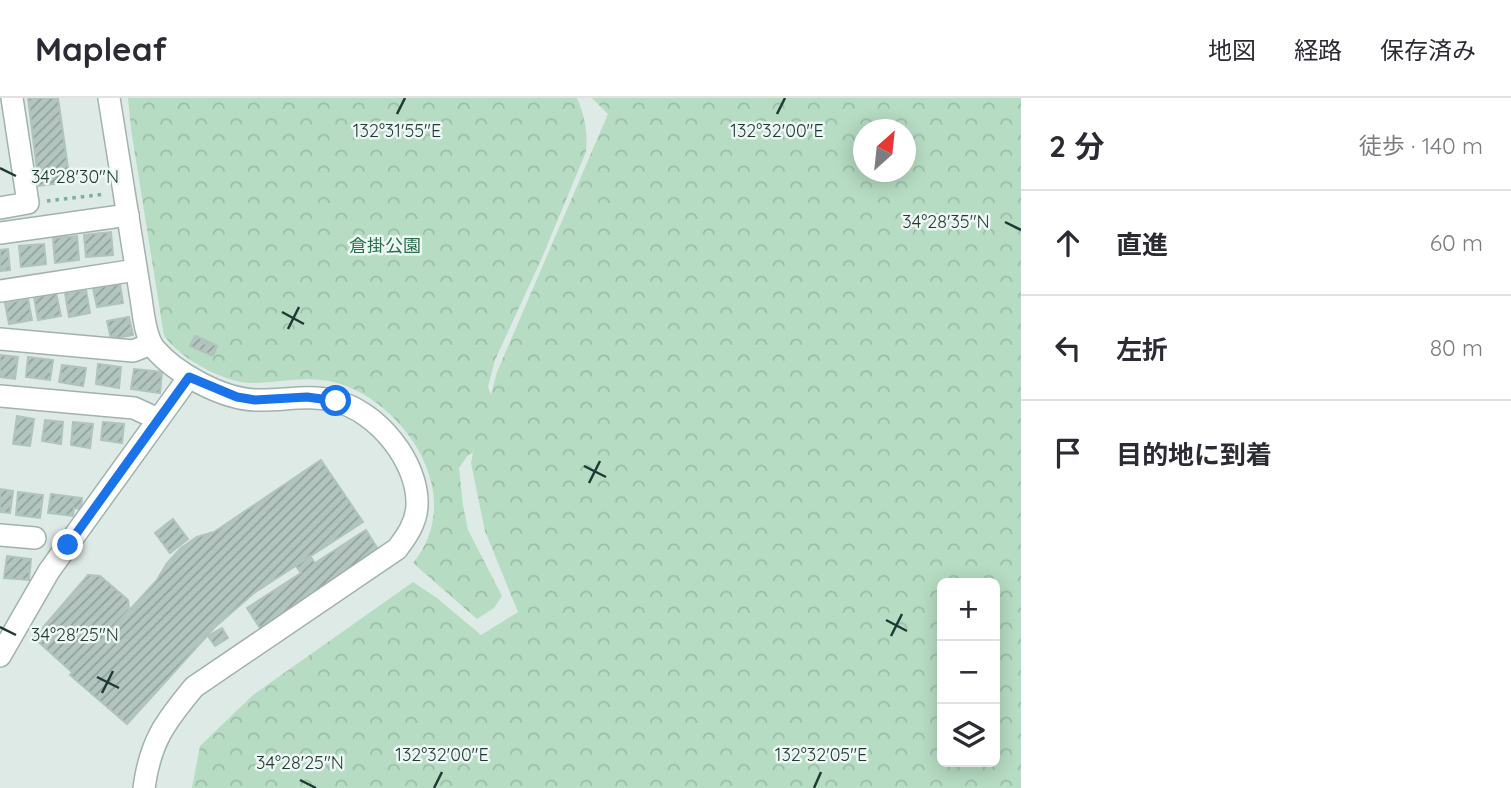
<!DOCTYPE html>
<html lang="ja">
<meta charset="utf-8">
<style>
body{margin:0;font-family:Quicksand,"Noto Sans JP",sans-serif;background:#f2f2f3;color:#2b2b33}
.controls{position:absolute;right:21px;bottom:21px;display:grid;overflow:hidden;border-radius:10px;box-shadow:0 4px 18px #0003}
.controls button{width:63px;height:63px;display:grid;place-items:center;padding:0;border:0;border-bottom:2px solid #e1e1e2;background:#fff;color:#2b2b33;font:35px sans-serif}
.compass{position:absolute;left:853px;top:21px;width:63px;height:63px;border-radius:50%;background:#fff;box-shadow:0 4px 18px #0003;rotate:27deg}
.stop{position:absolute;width:21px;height:21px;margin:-16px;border:5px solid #1a73e8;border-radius:50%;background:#fff}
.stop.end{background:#1a73e8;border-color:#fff;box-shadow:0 2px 7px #0008}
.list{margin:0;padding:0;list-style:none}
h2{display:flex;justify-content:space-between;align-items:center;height:91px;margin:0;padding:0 28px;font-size:30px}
h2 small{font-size:23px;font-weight:400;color:#7c7c81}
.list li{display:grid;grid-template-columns:46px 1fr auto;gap:21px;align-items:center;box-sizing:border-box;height:105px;padding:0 28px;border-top:2px solid #e1e1e2}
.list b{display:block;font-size:26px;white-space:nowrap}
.list em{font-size:23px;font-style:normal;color:#7c7c81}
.icon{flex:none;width:38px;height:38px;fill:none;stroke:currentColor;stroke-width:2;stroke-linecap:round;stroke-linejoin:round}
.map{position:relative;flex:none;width:1021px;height:690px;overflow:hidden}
header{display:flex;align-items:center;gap:42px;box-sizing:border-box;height:98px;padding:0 35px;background:#fff;border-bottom:2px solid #e1e1e2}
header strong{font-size:33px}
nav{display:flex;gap:38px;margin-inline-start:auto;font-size:24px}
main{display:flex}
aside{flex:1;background:#fff}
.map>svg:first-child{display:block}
</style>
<header>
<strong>Mapleaf</strong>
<nav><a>地図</a><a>経路</a><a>保存済み</a></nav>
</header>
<main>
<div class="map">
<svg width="1021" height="690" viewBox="0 0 1021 690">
<defs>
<pattern id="forest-crowns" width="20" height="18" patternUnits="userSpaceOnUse" patternTransform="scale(1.75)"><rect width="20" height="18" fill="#b6dcc3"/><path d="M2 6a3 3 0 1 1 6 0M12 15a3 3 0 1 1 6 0" fill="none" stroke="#9cbea8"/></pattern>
<pattern id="building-hatch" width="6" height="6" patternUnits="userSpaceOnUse" patternTransform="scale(1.75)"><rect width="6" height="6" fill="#b3c5bf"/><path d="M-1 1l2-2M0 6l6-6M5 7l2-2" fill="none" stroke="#91a19c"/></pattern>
</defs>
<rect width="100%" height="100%" fill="#deeae6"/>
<path fill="url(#forest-crowns)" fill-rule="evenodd" d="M 128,0 L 577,0 C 585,19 588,33 586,54 L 541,162 L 495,262 L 488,289 L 491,297 L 497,274 L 608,16 L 592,0 L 1021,0 L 1021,690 L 192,690 L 200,648 L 253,597 L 413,484 L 437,500 L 481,537 L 518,514 L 485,433 L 471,365 L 473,355 L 468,357 L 459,370 L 463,407 L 468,432 L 502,498 L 494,510 L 477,521 L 413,465 C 433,441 439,410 430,380 C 418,334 369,286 321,282 C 297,279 275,285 251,285 C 222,284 182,261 164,238 L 131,31 ZM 864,32 L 906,32 L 906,74 L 864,74 ZM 942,485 L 995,485 L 995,664 L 942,664 Z"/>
<g fill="url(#building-hatch)" stroke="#b0c4bd" stroke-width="2">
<path d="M 28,0 L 58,0 L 70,84 L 39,88 Z"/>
<path d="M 111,134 L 113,157 L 86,159 L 84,137 Z"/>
<path d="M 77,138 L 79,162 L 55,165 L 53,140 Z"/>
<path d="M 44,146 L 46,166 L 21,169 L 19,148 Z"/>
<path d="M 8,151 L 10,172 L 0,173 L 0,152 Z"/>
<path d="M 120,186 L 123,205 L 97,209 L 93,190 Z"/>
<path d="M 86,192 L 90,215 L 69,219 L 65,195 Z"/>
<path d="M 56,195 L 61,218 L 38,222 L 34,199 Z"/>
<path d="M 28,201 L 32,222 L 9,226 L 5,205 Z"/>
<path d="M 129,219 L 133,237 L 111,241 L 107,223 Z"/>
<path d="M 195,238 L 205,242 L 203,245 L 206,246 L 207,243 L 217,248 L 213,258 L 190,248 Z"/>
<path d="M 0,257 L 18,259 L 15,281 L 0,279 Z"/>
<path d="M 28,259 L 53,262 L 50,282 L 26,279 Z"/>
<path d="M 98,266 L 121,269 L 119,290 L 96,286 Z"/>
<path d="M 62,267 L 86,270 L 83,288 L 59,284 Z"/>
<path d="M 134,271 L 162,274 L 160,295 L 131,291 Z"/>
<path d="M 17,318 L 34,321 L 30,348 L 13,346 Z"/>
<path d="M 45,322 L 63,324 L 61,346 L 42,343 Z"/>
<path d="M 73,324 L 93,326 L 90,350 L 71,347 Z"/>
<path d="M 103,324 L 124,326 L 122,345 L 101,342 Z"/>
<path d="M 321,362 L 363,424 L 254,495 L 215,529 L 127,626 L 70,577 L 157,482 L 167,465 L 181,450 L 197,439 L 214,434 Z"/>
<path d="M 0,391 L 13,393 L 10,415 L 0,414 Z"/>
<path d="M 18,394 L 43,397 L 40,420 L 16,417 Z"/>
<path d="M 51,396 L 82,400 L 81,411 L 74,410 L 73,418 L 48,415 Z"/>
<path d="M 173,421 L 188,441 L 170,455 L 155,435 Z"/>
<path d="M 366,432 L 379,453 L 260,530 L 247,510 L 301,475 L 296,468 L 310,458 L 315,465 Z"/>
<path d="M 7,458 L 31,461 L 29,482 L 4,480 Z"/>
<path d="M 88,477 L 100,478 L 128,502 L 129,512 L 72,574 L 34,540 Z"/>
<path d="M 222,530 L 228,540 L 215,548 L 208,538 Z"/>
</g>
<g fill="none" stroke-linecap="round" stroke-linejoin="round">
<g stroke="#a1b2ad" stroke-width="24">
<g id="minor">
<path d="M 109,0 C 120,65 129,129 140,194 C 143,210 144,237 154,250 C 175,275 222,301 256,302 C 283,303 308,296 335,303 C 377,313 419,364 417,408 C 416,425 407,438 397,451 L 194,589 C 165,624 150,644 144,690"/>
<path d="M 0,110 L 28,105 L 12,0"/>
<path d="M 0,135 L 128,117"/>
<path d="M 0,193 L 136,172"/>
<path d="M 0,241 L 133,253 L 151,246"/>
<path d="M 0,298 L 134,310 L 158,321"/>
<path d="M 0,437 L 35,440"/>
<path d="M 0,558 L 49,473 L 189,279"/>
</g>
</g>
<path stroke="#7daea3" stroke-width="3.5" stroke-dasharray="3.5 5" stroke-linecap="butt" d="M 47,103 L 106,96"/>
<use href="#minor" stroke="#fff" stroke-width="21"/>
</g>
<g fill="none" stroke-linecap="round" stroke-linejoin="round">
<path stroke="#1a73e8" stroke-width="9" d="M 68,447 L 189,279 L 237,299 L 255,302 L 307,299 L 336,303"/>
</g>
<path fill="none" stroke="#1f3a35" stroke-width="2.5" d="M 397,16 L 405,0M 777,16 L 785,0M 0,70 L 16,78M 1005,124 L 1021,132M 282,214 L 304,226M 288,231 L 299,209M 584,368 L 606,379M 589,385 L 600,363M 886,522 L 907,533M 0,529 L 16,537M 891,538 L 902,516M 97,579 L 119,590M 102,595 L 113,573M 300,682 L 316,690M 434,690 L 442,674M 814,690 L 821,674"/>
<g text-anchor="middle" stroke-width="5" stroke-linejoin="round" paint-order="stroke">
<g font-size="18" fill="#29714b" stroke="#eef7f3">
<text x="385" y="154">倉掛公園</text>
</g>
</g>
<g font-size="18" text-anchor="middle" fill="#1f3a35" stroke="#eef7f3" stroke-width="5" stroke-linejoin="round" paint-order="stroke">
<text x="397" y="39">132°31'55"E</text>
<text x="777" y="39">132°32'00"E</text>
<text x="75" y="85">34°28'30"N</text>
<text x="946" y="130">34°28'35"N</text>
<text x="75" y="543">34°28'25"N</text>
<text x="442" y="663">132°32'00"E</text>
<text x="821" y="663">132°32'05"E</text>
<text x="300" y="671">34°28'25"N</text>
</g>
</svg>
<div class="controls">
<button>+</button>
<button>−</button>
<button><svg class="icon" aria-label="layers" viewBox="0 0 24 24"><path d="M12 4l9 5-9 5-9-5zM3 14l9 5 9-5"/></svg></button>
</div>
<svg class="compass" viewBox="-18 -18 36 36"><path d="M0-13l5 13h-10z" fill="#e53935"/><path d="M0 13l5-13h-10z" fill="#7c7c81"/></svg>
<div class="stop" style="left:336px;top:303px"></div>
<div class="stop end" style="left:68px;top:447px"></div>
</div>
<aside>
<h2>2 分<small>徒歩 · 140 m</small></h2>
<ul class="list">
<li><svg class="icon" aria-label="ahead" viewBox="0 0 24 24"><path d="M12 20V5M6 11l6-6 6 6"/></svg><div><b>直進</b></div><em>60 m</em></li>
<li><svg class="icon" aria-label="left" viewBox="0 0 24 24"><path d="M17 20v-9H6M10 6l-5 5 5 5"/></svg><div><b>左折</b></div><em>80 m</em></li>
<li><svg class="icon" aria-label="arrive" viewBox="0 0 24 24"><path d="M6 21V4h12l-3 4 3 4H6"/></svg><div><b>目的地に到着</b></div></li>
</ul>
</aside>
</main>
